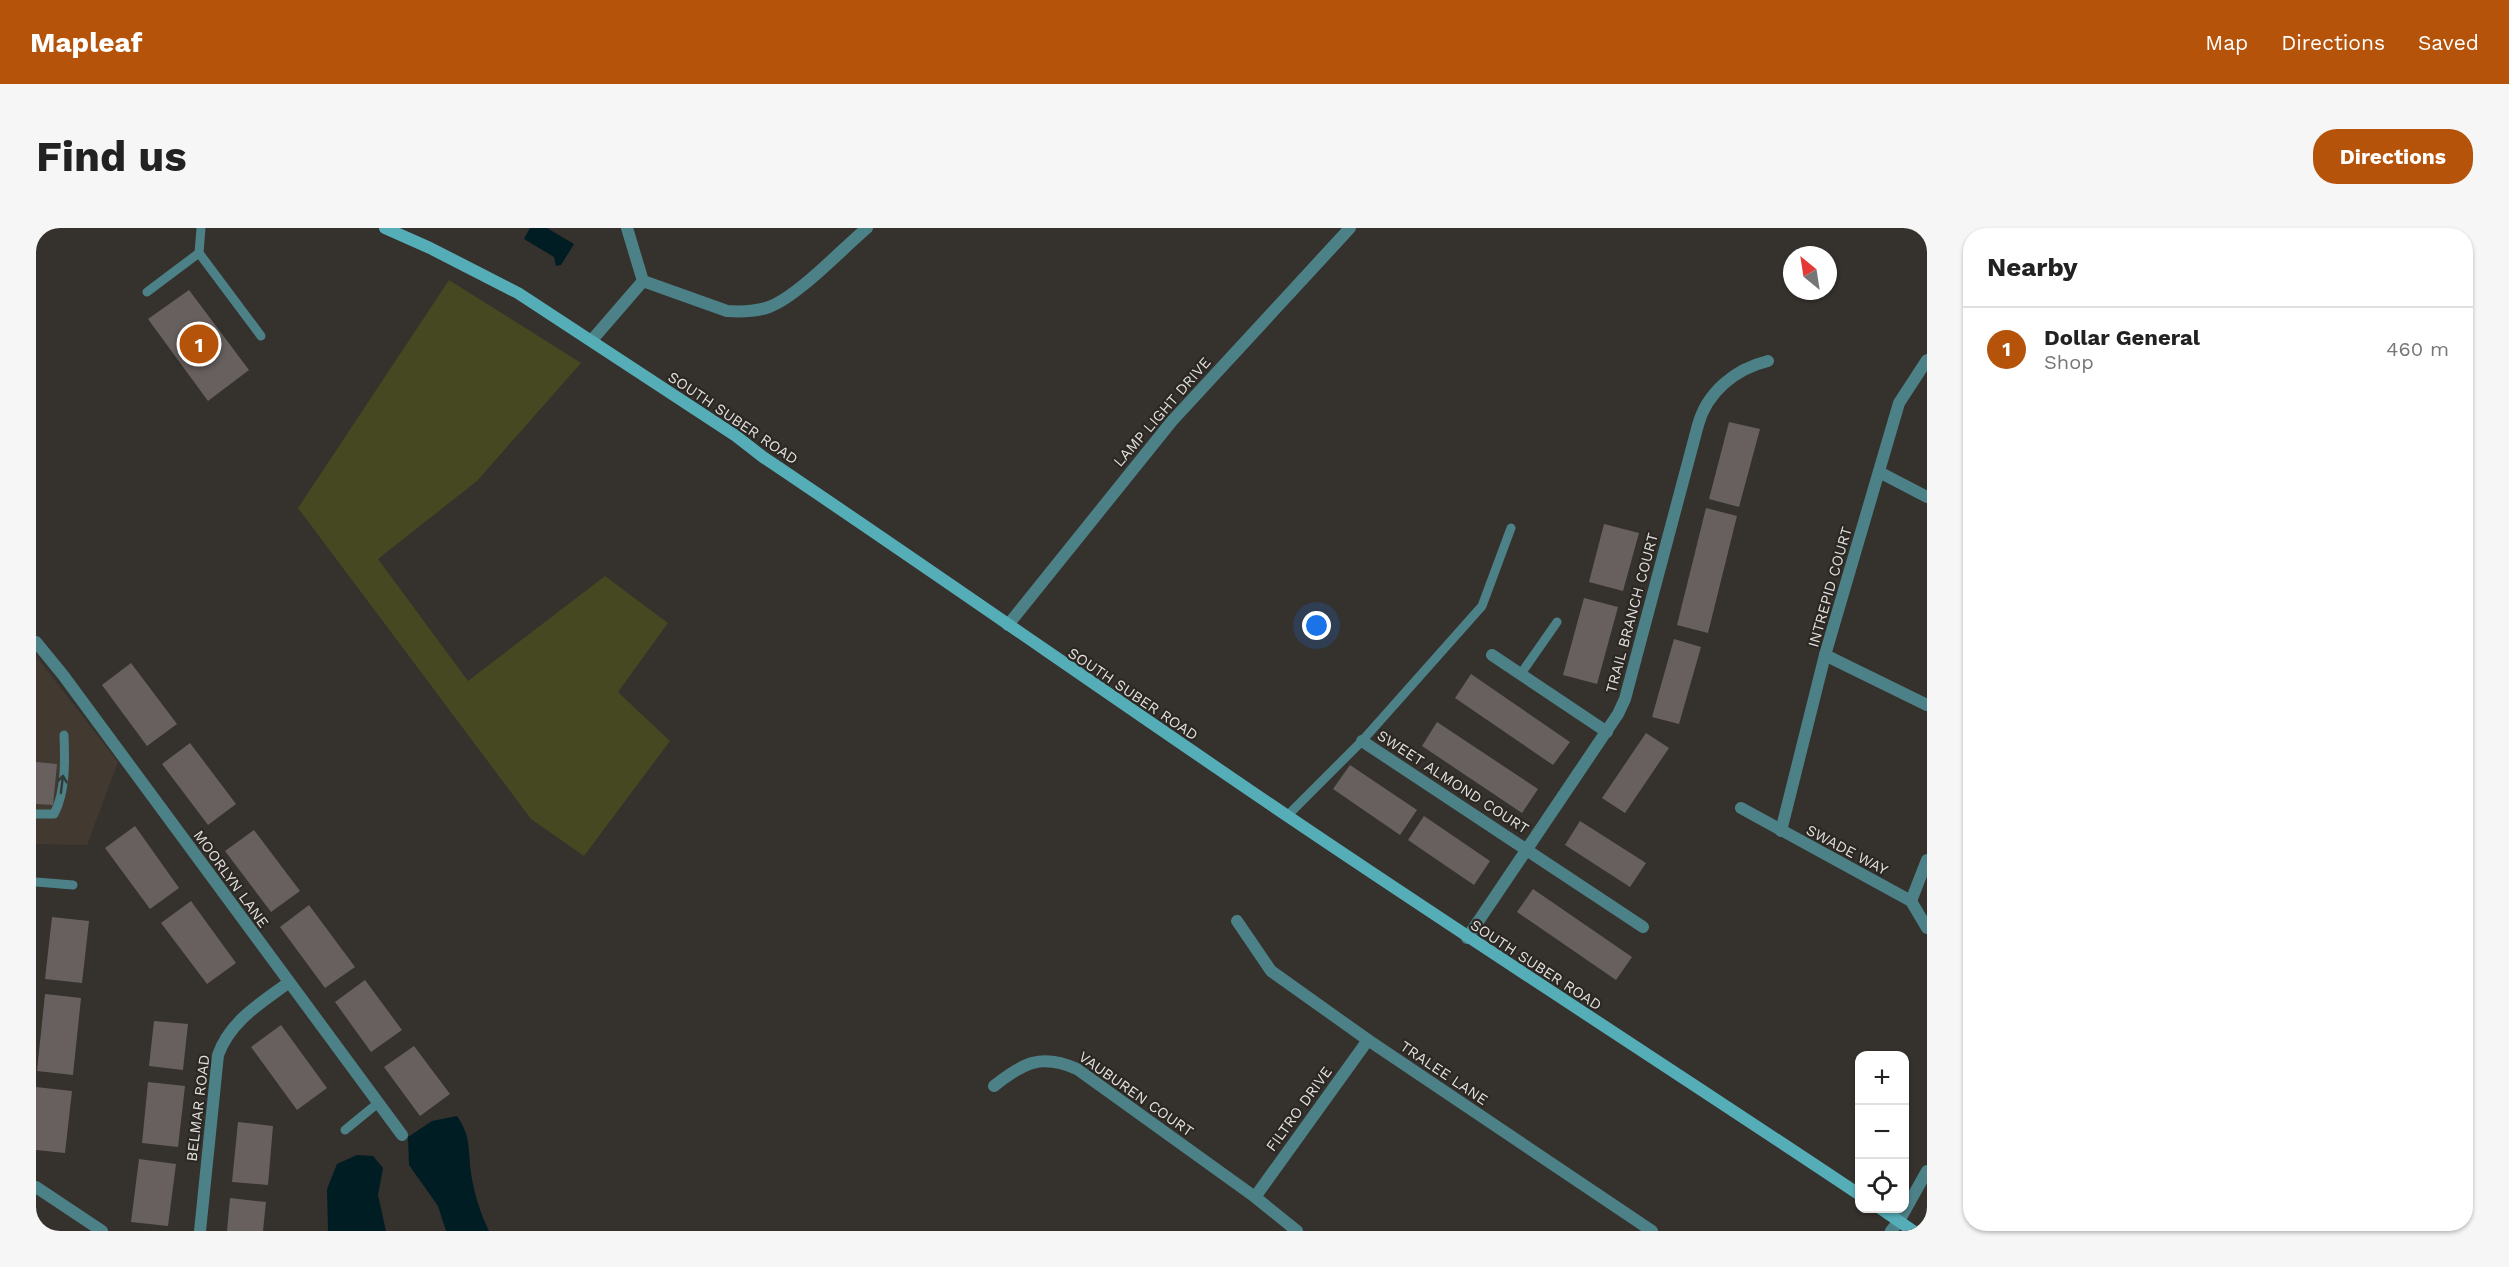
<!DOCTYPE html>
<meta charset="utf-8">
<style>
body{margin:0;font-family:"Work Sans",sans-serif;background:#f6f6f6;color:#222}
.controls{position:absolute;right:18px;bottom:18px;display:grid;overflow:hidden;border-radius:12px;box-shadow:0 2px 4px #0004}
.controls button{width:54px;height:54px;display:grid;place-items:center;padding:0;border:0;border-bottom:2px solid #e0e0e0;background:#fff;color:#222;font:30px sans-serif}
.compass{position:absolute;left:1747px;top:18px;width:54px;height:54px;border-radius:50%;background:#fff;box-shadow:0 2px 4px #0004;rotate:330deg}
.you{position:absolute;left:1281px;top:398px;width:21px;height:21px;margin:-15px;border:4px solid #fff;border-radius:50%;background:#1a73e8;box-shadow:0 0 0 9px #1a73e833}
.badge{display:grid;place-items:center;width:39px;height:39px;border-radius:50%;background:#b45309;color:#fff;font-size:20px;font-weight:700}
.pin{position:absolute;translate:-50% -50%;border:3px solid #fff;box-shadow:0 2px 6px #0006}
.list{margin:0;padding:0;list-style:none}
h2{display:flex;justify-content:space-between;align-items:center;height:78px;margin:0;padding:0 24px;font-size:26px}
h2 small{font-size:20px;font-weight:400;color:#767676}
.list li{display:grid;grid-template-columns:39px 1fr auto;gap:18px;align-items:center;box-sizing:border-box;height:84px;padding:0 24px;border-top:2px solid #e0e0e0}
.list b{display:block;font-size:22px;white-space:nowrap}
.list p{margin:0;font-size:20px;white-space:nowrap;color:#767676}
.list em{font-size:20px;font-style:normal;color:#767676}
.icon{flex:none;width:33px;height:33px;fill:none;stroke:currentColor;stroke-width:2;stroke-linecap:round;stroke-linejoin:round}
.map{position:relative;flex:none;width:1891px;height:1003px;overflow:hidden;border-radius:24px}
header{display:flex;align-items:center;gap:36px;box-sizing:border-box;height:84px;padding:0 30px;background:#b45309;color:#fff}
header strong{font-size:28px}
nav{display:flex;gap:33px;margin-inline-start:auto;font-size:21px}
.intro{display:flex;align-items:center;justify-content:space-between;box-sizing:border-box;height:144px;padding:0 36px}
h1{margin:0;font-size:42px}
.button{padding:15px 27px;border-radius:24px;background:#b45309;color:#fff;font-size:21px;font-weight:700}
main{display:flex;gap:36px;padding:0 36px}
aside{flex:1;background:#fff;border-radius:24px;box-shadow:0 2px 4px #0004}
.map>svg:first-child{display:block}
</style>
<header>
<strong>Mapleaf</strong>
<nav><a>Map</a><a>Directions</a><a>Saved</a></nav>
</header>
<div class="intro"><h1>Find us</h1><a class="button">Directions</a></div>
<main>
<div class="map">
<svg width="1891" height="1003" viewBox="0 0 1891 1003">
<rect width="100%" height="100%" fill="#35312d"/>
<path fill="#423931" d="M 0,428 L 82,534 L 51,617 L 0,616 Z"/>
<path fill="#454821" d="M 413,52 L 545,135 L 441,253 L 342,331 L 432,453 L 569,348 L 632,395 L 582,464 L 634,513 L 548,628 L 495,591 L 262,280 Z"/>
<g fill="#001d23">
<path d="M 494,0 L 511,0 L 538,16 L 525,37 L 520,38 L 518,29 L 488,11 Z"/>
<path d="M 421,888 C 435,908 432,921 435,945 C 438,965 444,985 453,1003 L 410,1003 L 402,978 L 373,937 L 372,909 L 396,893 Z"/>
<path d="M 321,927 L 337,928 L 347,940 L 342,967 L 350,1003 L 292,1003 L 291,961 L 301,936 Z"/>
</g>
<g fill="#67605f">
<path d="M 153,62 L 213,142 L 172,173 L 112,91 Z"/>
<path d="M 1693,194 L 1724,201 L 1703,279 L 1673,271 Z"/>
<path d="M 1670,280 L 1701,288 L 1672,405 L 1641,397 Z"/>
<path d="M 1568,296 L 1603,305 L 1587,363 L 1553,354 Z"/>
<path d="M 1548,370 L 1582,379 L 1561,456 L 1527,447 Z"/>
<path d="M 1638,411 L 1665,419 L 1643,496 L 1616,489 Z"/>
<path d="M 95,435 L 141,496 L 111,518 L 66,457 Z"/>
<path d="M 1435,446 L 1534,514 L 1517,537 L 1419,470 Z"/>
<path d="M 1401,494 L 1502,561 L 1486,585 L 1386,518 Z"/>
<path d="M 1610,505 L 1633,520 L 1589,585 L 1566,570 Z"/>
<path d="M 154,515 L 200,576 L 172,597 L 126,536 Z"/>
<path d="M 0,534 L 21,536 L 17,577 L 0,576 Z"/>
<path d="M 1314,537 L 1381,582 L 1364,607 L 1297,561 Z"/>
<path d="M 1388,588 L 1454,633 L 1438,657 L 1372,612 Z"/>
<path d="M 1544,593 L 1610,635 L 1594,659 L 1529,617 Z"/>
<path d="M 99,598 L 143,660 L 114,681 L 69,620 Z"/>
<path d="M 218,602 L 264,663 L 235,684 L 189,623 Z"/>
<path d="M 1497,661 L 1596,729 L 1580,752 L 1481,684 Z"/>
<path d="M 155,673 L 200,735 L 171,756 L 125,695 Z"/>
<path d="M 273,677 L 319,739 L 289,760 L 244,699 Z"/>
<path d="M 16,689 L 53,693 L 46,755 L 9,751 Z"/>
<path d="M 329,752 L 366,802 L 335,824 L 299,774 Z"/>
<path d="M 9,766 L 45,770 L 37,847 L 1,843 Z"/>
<path d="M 118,793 L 152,796 L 147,842 L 113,838 Z"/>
<path d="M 245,797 L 291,860 L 261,882 L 215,819 Z"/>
<path d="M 378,818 L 414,866 L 384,888 L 348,839 Z"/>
<path d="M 112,854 L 149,858 L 142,919 L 106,915 Z"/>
<path d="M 0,859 L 36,863 L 29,925 L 0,922 Z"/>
<path d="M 202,894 L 237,898 L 232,957 L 196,954 Z"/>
<path d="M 103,931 L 140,936 L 132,998 L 95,994 Z"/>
<path d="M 194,970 L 230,974 L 227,1003 L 191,1003 Z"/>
</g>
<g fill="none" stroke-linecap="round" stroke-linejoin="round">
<g stroke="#4d8188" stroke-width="9">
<path d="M 163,25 L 225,108"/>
<path d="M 111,64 L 163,25 L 165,0"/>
<path d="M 1484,447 L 1521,394"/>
<path d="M 0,586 L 18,586 C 30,564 29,532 28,507"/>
<path d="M 1251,588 L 1326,513 L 1446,378 L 1475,300"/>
<path d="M 0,654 L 37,657"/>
<path d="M 309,902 L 342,875"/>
</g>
<g stroke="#4d8188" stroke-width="12">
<path d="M 591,0 L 607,53"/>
<path d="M 556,112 L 607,53 L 691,83 C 706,84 719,84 733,79 C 761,69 806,21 831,0"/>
<path d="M 1843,244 L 1891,269"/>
<path d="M 972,397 L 1136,193 L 1314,0"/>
<path d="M 0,414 L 27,447 L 366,907"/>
<path d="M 1456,427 L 1571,504"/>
<path d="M 1789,427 L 1891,477"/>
<path d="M 1326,513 L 1607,699"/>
<path d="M 1705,580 L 1875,673 L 1891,700"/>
<path d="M 1745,603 L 1789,427 L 1863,175 L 1891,132"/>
<path d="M 1875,673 L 1891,632"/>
<path d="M 1201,693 L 1235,743 L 1332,812 L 1616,1003"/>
<path d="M 1431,710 L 1582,486 L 1589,471 L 1662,197 C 1671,164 1699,141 1732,133"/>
<path d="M 958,858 C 987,835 1005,825 1041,841 L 1219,969 L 1261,1003"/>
<path d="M 0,959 L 66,1003"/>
<path d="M 1219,969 L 1332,812"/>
<path d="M 164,1003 L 182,827 C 194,793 225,775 252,755"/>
<path d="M 1855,1003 L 1863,993 L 1891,943"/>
</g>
<g stroke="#55adb8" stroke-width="12">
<path d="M 349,0 L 394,20 L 482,65 L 700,208 L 727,229 C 903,347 1077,470 1253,589 C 1442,717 1634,840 1824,967"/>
<path d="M 1844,980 L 1877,1003"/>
</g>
</g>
<defs><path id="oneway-shaft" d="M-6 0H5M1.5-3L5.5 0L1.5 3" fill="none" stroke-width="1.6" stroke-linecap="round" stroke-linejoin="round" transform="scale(1.5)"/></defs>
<use stroke="#323937" href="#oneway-shaft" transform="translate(26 556) rotate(-83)"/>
<g text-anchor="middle" stroke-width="4.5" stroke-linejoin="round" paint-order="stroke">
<g font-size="15" fill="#e2e0dd" stroke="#2b2723">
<text transform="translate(1126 184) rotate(-49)" y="5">LAMP LIGHT DRIVE</text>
<text transform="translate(697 190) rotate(34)" y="5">SOUTH SUBER ROAD</text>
<text transform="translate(1794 359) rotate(-74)" y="5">INTREPID COURT</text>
<text transform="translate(1596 385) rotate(-75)" y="5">TRAIL BRANCH COURT</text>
<text transform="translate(1097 466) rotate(34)" y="5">SOUTH SUBER ROAD</text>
<text transform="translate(1417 554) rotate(33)" y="5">SWEET ALMOND COURT</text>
<text transform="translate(1811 622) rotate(28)" y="5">SWADE WAY</text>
<text transform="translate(195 651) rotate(54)" y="5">MOORLYN LANE</text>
<text transform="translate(1500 737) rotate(33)" y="5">SOUTH SUBER ROAD</text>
<text transform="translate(1408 845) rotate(34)" y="5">TRALEE LANE</text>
<text transform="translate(1100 866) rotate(35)" y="5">VAUBUREN COURT</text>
<text transform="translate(162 880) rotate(-83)" y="5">BELMAR ROAD</text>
<text transform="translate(1263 881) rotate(-54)" y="5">FILTRO DRIVE</text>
</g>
</g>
</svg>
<div class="controls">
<button>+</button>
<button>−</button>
<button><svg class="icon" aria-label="locate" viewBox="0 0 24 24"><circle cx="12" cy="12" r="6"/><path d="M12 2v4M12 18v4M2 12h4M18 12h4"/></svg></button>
</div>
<svg class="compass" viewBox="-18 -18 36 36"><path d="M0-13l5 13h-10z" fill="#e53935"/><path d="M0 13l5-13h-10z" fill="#767676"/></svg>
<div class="you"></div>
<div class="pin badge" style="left:163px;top:116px">1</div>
</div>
<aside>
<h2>Nearby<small></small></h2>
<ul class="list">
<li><span class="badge">1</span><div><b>Dollar General</b><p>Shop</p></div><em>460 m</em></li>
</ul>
</aside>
</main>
